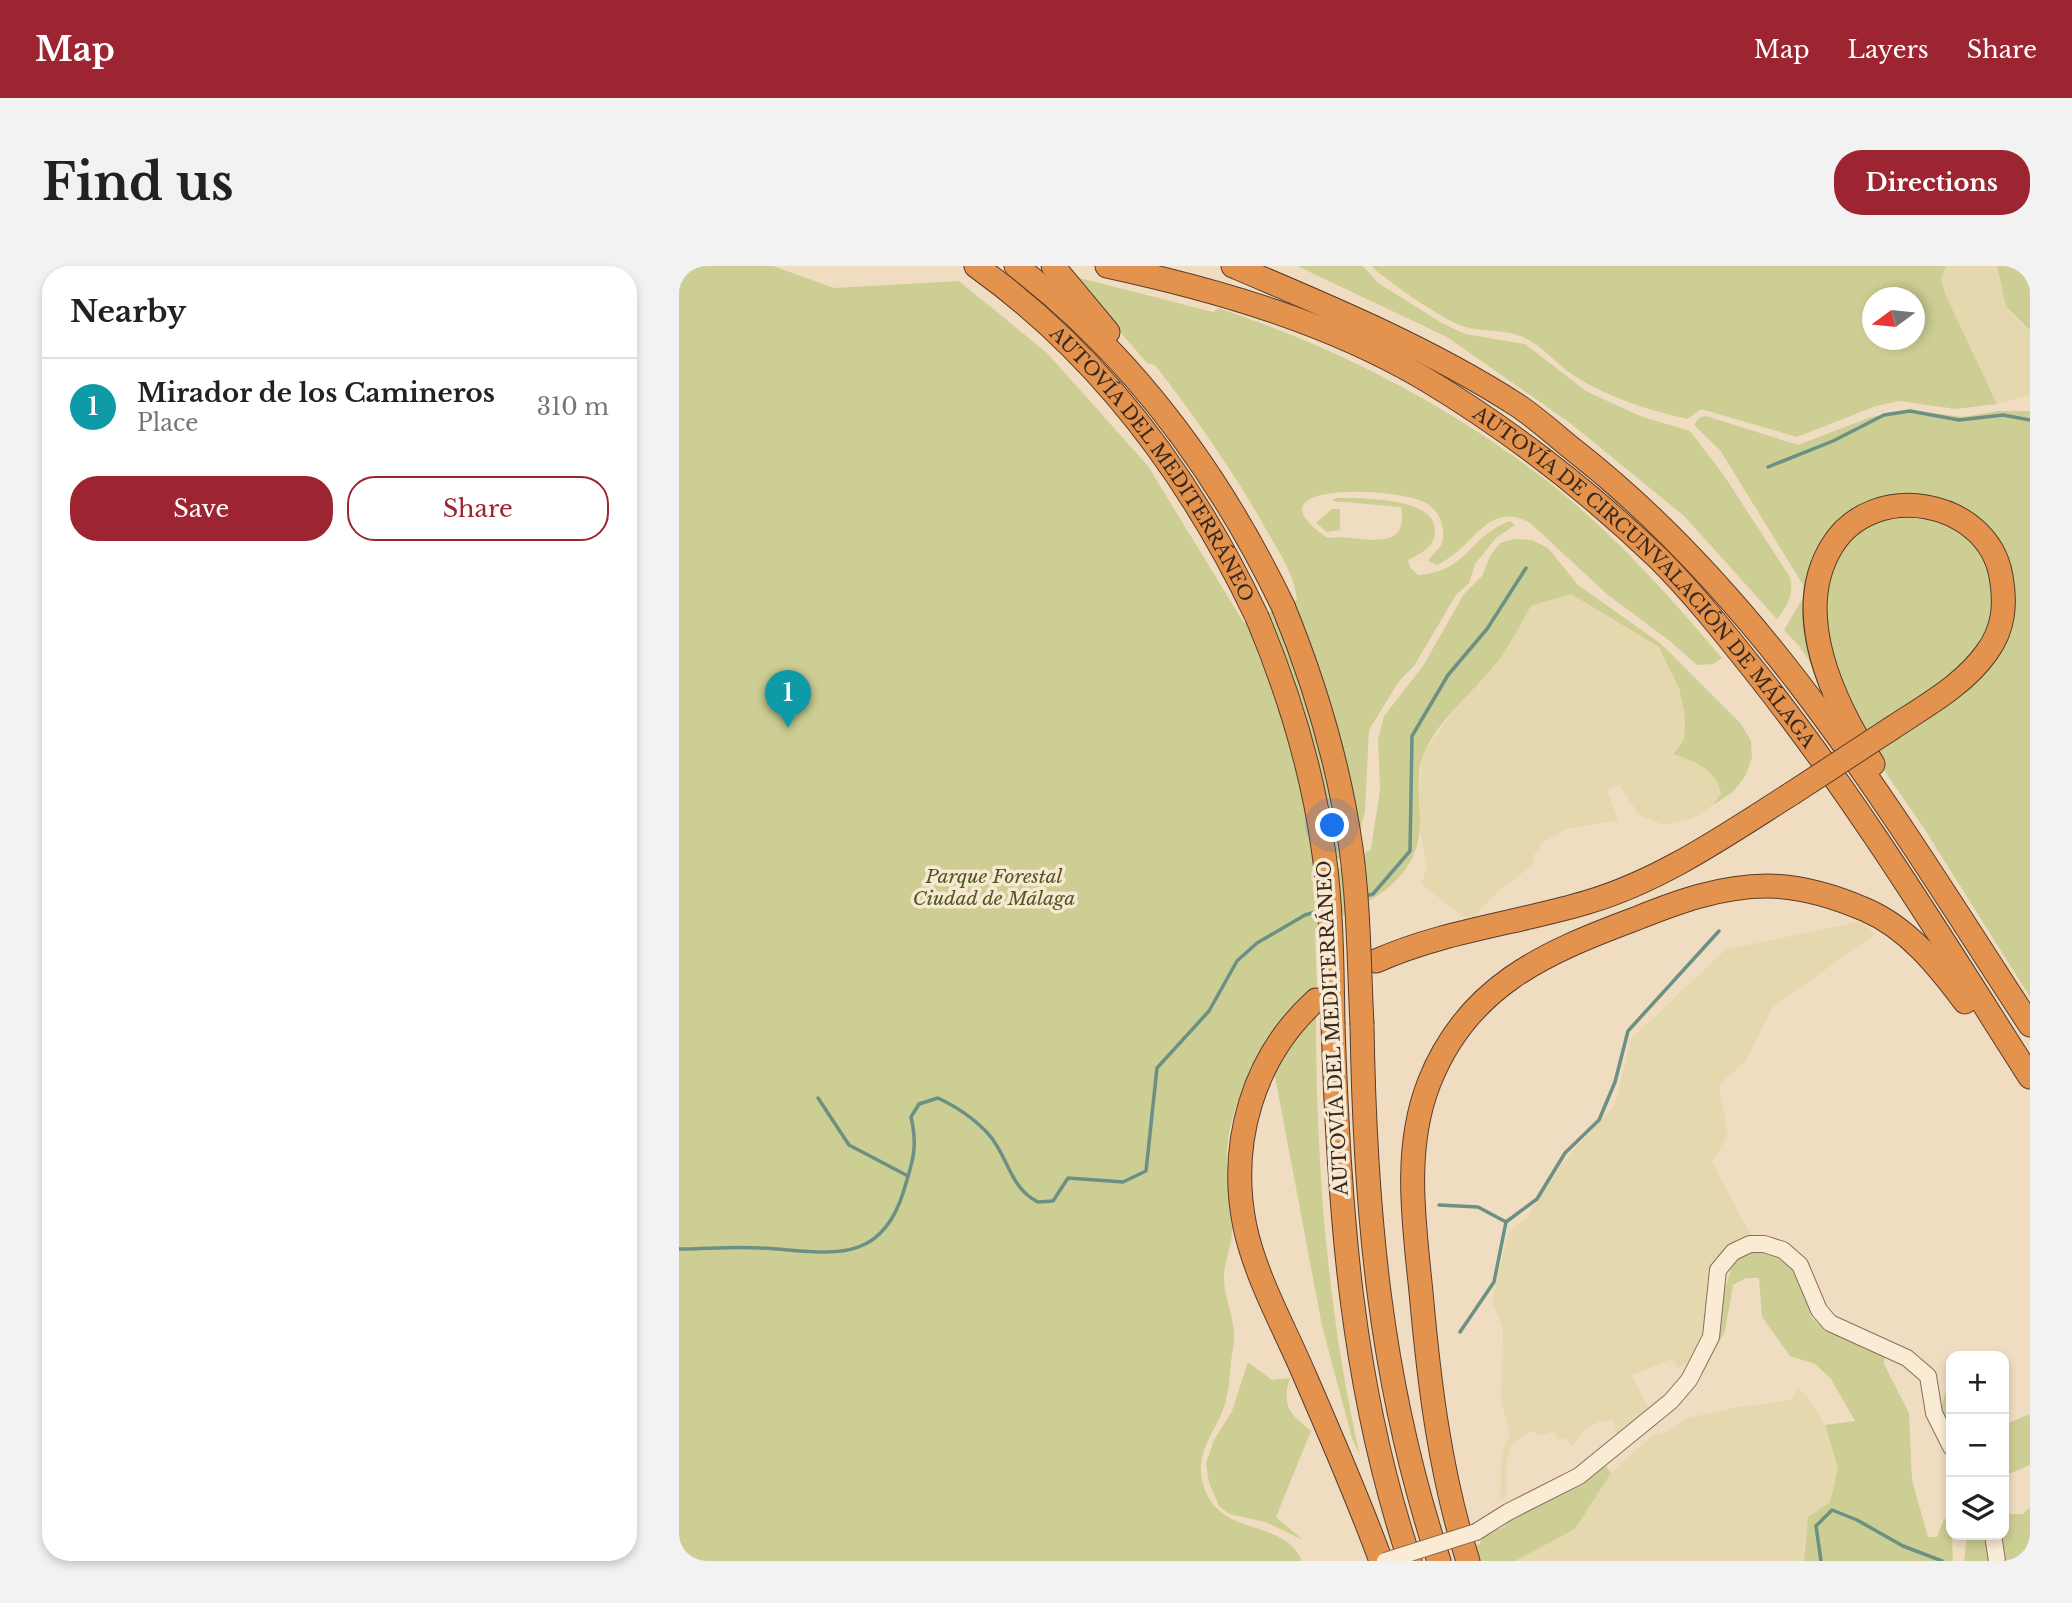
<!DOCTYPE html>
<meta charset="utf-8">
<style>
body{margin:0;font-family:"Libre Baskerville",serif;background:#f2f2f2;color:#222}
.controls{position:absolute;right:21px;bottom:21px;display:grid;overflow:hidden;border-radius:14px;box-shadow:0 4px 10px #0003}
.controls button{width:63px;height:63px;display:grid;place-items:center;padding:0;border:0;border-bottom:2px solid #e0e0e0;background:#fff;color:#222;font:35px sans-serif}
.compass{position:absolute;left:1183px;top:21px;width:63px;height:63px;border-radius:50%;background:#fff;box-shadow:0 4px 10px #0003;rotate:255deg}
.you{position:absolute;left:654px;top:560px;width:24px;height:24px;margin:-18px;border:5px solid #fff;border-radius:50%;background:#1a73e8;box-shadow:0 0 0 10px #1a73e833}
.badge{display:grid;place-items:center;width:46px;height:46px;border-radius:50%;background:#9c2531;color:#fff;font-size:23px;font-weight:700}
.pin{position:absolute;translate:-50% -58px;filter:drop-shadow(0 2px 4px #0008)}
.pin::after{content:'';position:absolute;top:37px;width:24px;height:21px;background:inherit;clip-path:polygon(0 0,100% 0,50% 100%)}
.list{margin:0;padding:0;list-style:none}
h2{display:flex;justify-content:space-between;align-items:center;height:91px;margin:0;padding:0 28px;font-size:30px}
h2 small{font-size:23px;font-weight:400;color:#767676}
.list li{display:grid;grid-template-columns:46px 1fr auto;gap:21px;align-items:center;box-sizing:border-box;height:98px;padding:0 28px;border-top:2px solid #e0e0e0}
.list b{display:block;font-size:26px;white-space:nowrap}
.list p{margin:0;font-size:23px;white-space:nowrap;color:#767676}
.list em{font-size:23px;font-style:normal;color:#767676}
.actions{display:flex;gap:14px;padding:21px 28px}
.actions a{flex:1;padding:16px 0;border:2px solid #9c2531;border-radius:28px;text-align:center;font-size:24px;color:#9c2531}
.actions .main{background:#9c2531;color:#fff}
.icon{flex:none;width:38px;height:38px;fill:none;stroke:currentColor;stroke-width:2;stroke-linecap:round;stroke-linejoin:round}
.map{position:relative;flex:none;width:1351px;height:1295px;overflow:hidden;border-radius:28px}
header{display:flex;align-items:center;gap:42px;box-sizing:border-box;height:98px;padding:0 35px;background:#9c2531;color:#fff}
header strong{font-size:33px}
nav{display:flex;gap:38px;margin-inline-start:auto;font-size:24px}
.intro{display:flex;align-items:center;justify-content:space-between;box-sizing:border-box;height:168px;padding:0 42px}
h1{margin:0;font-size:49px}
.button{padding:18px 32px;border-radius:28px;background:#9c2531;color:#fff;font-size:24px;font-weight:700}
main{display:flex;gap:42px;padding:0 42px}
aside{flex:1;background:#fff;border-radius:28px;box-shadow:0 4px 10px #0003}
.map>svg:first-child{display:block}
</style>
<header>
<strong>Map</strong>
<nav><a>Map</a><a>Layers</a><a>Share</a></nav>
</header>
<div class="intro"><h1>Find us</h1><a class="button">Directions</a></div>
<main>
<aside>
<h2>Nearby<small></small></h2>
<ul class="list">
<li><span class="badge" style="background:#0f9aa8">1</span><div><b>Mirador de los Camineros</b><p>Place</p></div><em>310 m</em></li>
</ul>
<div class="actions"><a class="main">Save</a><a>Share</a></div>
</aside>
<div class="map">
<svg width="1351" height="1295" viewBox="0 0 1351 1295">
<rect width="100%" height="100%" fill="#f0ddc1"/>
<g fill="#e6d8ae">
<path d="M 1267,0 L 1318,0 L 1327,40 L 1351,64 L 1351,129 L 1318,138 L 1267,30 L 1262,13 Z"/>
<path d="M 892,328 L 980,381 L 1000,422 L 1006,451 L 1005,474 L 1022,498 L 1039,514 L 1042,527 L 1034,539 L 1013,553 L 985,559 L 961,550 L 940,519 L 928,523 L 939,554 L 888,563 L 864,576 L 853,592 L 856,597 L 815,629 L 795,651 L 783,651 L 742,617 L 748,603 L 742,571 L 740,526 L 744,488 L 780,437 L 821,392 L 852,340 Z"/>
<path d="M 1183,655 L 1196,668 L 1094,741 L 1067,795 L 1040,818 L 1049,869 L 1033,896 L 1074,973 L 1052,982 L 1026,1070 L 1014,1092 L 999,1103 L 993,1093 L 953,1109 L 970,1143 L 937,1168 L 935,1154 L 922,1155 L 904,1164 L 894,1180 L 885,1172 L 879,1174 L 876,1165 L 859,1170 L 856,1164 L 838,1174 L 832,1180 L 827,1197 L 827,1231 L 821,1232 L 823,1186 L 831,1169 L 822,1135 L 824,1064 L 813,1034 L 829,968 L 849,950 L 882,899 L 936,838 L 952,773 L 1046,684 Z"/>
<path d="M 1119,1123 L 1130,1133 L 1146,1159 L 1159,1202 L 1151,1236 L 1125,1282 L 1125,1295 L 836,1295 L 896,1263 L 932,1207 L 974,1169 L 988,1166 L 1008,1152 L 1054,1142 L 1112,1134 Z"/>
</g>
<g fill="#cdce94" fill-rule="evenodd">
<path d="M 0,0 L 94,0 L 155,22 L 280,15 L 368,87 L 469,200 L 565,357 L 618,334 C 615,307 601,288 588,265 C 555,206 517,152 476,99 L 468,97 L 393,10 L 534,46 L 539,42 C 654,80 762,135 859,208 C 928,260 987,326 1043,392 L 1034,398 L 1018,399 L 992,376 L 929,329 L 851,257 C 808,233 795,283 758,299 L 749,295 C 755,285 764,283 764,269 C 765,257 758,243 747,237 C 721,221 562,214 649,272 C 677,267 731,292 722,241 L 653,235 L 657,232 C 682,232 754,231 756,263 C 757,280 743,287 729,294 L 731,301 L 739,309 C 790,305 789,271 831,255 L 836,259 L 818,271 L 796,298 L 790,317 L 777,329 L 735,400 L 720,415 L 690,464 L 686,545 L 678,578 L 665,590 L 632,607 L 633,615 L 675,595 L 692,583 L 701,523 L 699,473 L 705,450 L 744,400 L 785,328 L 803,310 L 811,290 L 821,277 L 835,273 L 853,274 L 869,282 L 899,319 L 981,377 L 1062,458 L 1072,475 L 1073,491 L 1067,509 L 1054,526 L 1034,539 L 1042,527 C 1036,502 1016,496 994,488 L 1005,474 L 1006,451 L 1000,422 L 980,381 L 892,328 L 852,340 C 842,357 833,375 822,391 C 798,424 762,449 745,487 C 737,504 740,533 741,551 C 744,617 686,638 636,663 L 638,720 C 597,764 558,813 549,874 C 545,905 553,934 553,965 C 553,980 545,996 545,1012 C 545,1031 555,1050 555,1069 C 556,1078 553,1087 552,1096 C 551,1110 550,1125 546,1138 C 537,1167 515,1185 524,1218 C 539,1273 605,1251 623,1295 L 0,1295 Z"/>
<path d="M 618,0 L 684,0 L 699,17 L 763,57 L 786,68 L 846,78 L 907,125 L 961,150 L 1011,165 L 1044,208 L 1111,311 C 1115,329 1109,339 1098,353 L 1005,250 L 891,157 L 768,71 Z"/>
<path d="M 692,0 L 1267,0 L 1262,13 L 1267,30 L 1318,138 L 1277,143 L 1220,135 L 1197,140 L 1118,171 L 1022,143 L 1009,153 C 968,144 930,132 894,109 C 876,97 864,80 844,71 C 826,63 804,66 786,61 C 764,54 709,16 692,0 ZM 1194,32 L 1236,32 L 1236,74 L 1194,74 Z"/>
<path d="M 1318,0 L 1351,0 L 1351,64 L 1327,40 Z"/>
<path d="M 1230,144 L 1284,151 L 1319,145 L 1351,145 L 1351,731 L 1246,564 L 1120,380 L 1105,364 L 1124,332 L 1124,319 L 1041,184 L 1015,159 L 1021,151 L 1027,150 L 1119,179 L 1192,151 Z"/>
<path d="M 653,243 L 661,243 L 661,264 L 648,266 L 637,257 Z"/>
<path d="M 637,748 C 637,898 648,1044 681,1190 L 673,1172 L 643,1060 L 595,805 L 606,784 Z"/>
<path d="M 1094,984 L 1109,990 L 1125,1019 L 1132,1051 L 1144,1062 L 1206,1084 L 1205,1098 L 1230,1147 L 1233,1214 L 1249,1271 L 1258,1271 L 1265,1253 L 1272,1254 L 1274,1295 L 1125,1295 L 1129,1251 L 1151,1236 L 1159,1202 L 1146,1159 L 1176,1155 L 1152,1113 L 1136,1098 L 1111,1090 L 1083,1051 L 1080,1012 L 1067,1012 L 1054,1019 L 1046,1065 L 1023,1109 L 1017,1111 L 1055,995 L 1074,985 Z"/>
<path d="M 569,1096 L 593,1114 L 611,1112 C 602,1140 611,1148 632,1165 L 597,1251 L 624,1274 L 586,1256 L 550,1248 L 540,1240 L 530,1217 L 527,1197 L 535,1174 L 553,1145 Z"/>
<path d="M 1272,1106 L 1272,1167 L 1261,1146 Z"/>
<path d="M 1351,1148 L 1351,1199 L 1325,1210 L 1325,1159 Z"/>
<path d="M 923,1195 L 932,1207 L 896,1263 L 836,1295 L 778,1295 L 775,1286 L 801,1278 L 803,1270 L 823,1262 L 849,1239 Z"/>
<path d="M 1351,1241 L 1351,1295 L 1324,1295 L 1320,1269 L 1325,1269 L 1325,1248 L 1344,1248 Z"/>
<path d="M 1288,1269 L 1309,1269 L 1314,1295 L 1285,1295 Z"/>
</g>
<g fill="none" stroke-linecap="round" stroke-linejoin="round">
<g stroke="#6a9183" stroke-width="3.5">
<path d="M 1089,201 L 1154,175 L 1205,149 L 1231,145 L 1280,154 L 1324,149 L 1351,154"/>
<path d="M 687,630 L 694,628 L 731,585 L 733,470 L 769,409 L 808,363 L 847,302"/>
<path d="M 139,832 L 170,879 L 229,910"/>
<path d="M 760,939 L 799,941 L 827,956"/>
<path d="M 0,983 C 27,983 54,980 81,982 C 146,985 201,1004 225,924 C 234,894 239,881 232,851 L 240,838 L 259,832 C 280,842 306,859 318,880 C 331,901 335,924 359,936 L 374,935 L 389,912 L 444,916 L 467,905 L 478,802 L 530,745 L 558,695 L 578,677 L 626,649 L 643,644"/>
<path d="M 781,1066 L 815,1016 L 827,956 L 858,933 L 886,887 L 920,854 L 936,816 L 949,765 L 1040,665"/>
<path d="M 1142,1295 L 1137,1260 L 1153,1244 L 1178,1254 L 1224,1280 L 1263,1295"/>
</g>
<g stroke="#8a6e58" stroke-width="18">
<g id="minor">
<path d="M 797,1266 L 829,1246 L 900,1210 L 992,1135 L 1010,1114 L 1032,1071 L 1039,1004 L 1054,986 L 1071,978 L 1085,978 L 1104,984 L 1121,999 L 1140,1044 L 1151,1057 L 1228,1092 L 1249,1110 L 1255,1147 L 1272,1181"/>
<path d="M 1314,1269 L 1318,1295"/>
</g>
</g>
<g stroke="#583c2c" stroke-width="25">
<g id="highway">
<path id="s1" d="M 297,0 C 422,90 513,213 578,351"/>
<path d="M 337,0 C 454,90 540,207 604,340"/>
<path d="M 374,0 L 429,66"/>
<path id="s2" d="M 428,0 C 538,24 649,56 746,113 C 831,164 908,224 979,292 C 1014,327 1044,365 1075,404 C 1177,532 1263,673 1351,811"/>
<path d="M 554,0 C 651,41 749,82 838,139 C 859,153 877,170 896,185 C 1090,337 1218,556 1351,759"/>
<path d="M 1194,498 C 1156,439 1111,348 1153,280 C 1194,213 1308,233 1322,310 C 1327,338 1325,363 1308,386 C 1285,419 1246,440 1213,462"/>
<path d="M 697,695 C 764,665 839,657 909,636 C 983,614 1047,569 1112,528"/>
<path d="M 637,734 C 574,791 549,877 566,961 C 577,1012 605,1061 625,1108 C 652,1170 679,1232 702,1295"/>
<path d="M 654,759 C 660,943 672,1119 731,1295"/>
<path d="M 683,759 C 686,946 701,1116 760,1295"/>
<path d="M 789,1295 C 761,1208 750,1116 742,1026 C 735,957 724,883 750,817 C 788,720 865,687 956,653 C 998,636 1042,620 1088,620 C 1121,620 1157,631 1187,644 C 1229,662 1260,701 1286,736"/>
</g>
</g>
<use href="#minor" stroke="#faebd5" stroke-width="16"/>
<use href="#highway" stroke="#e3934d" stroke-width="23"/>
<g stroke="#8a6e58" stroke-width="18" stroke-linecap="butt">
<path id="minor-bridge" d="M 706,1295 L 797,1266"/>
</g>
<g stroke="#583c2c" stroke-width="25" stroke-linecap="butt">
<g id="highway-bridge">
<path d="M 604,340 C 636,418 660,498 672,582 C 680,640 680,700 683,759"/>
<path d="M 578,351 C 610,427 634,506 645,588 C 653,645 653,702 654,759"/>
<path d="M 1112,528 L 1213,462"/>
</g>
</g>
<use href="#minor-bridge" stroke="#faebd5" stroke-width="16"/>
<use href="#highway-bridge" stroke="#e3934d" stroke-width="23"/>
</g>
<g text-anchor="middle" stroke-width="7" stroke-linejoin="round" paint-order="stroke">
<g font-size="19" fill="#39281d" stroke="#f7e8d1">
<text dy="7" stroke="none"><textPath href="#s1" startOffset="268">AUTOVÍA DEL MEDITERRÁNEO</textPath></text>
<text dy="7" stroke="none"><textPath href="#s2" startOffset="637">AUTOVÍA DE CIRCUNVALACIÓN DE MÁLAGA</textPath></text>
<text transform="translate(653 762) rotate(-93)" y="7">AUTOVÍA DEL MEDITERRÁNEO</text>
</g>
<g font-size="19" font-style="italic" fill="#4e5722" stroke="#f7e8d1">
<text x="315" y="617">Parque Forestal<tspan x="315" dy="22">Ciudad de Málaga</tspan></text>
</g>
</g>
</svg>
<div class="controls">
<button>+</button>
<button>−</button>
<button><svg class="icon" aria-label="layers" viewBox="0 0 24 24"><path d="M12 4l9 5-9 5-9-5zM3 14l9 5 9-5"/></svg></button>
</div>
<svg class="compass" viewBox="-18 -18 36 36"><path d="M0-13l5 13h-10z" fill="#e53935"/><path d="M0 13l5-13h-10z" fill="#767676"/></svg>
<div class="you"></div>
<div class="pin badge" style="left:109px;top:462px;background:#0f9aa8">1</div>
</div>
</main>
